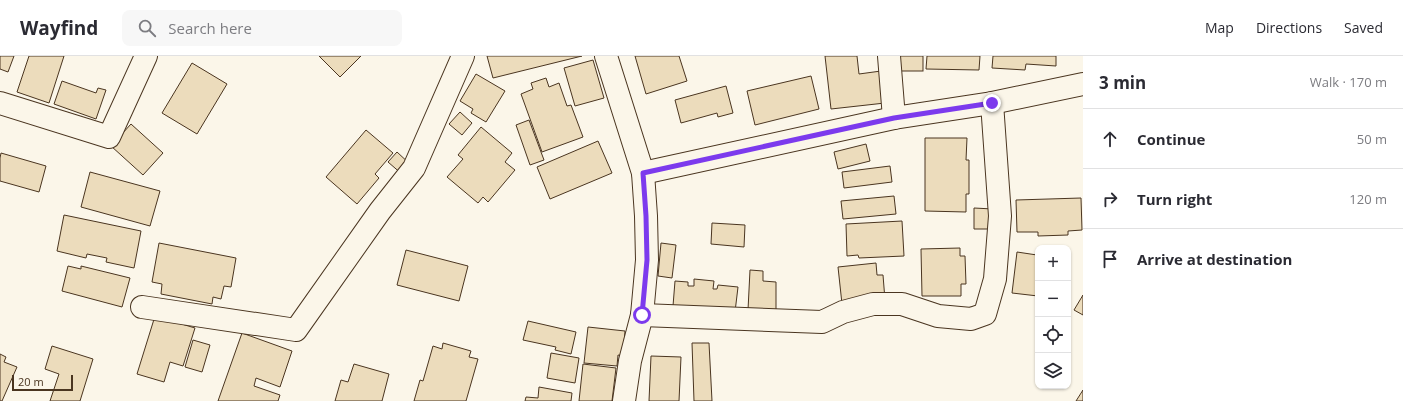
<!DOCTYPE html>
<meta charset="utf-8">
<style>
body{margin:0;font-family:"Open Sans",sans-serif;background:#f7f7f7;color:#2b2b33}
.controls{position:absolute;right:12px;bottom:12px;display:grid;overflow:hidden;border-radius:8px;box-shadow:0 1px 3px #0004}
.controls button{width:36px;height:36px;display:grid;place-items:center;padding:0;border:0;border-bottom:1px solid #e1e1e2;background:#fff;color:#2b2b33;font:20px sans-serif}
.scale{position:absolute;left:12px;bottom:10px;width:61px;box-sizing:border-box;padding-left:4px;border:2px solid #4a3520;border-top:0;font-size:11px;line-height:14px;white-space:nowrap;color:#4a3520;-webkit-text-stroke:3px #fbf6e9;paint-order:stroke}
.stop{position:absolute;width:12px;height:12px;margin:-9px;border:3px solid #7c3aed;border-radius:50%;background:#fff}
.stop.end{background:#7c3aed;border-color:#fff;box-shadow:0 1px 4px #0008}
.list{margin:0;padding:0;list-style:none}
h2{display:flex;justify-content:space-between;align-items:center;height:52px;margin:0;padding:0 16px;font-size:17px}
h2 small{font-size:13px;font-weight:400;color:#7c7c81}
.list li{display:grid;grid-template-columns:26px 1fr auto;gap:12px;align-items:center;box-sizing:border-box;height:60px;padding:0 16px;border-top:1px solid #e1e1e2}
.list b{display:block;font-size:15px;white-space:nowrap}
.list em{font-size:13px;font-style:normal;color:#7c7c81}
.icon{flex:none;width:22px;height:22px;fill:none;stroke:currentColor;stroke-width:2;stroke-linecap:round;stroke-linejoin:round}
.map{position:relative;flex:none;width:1083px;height:345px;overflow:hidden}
header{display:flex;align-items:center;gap:24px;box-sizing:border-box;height:56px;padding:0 20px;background:#fff;border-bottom:1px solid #e1e1e2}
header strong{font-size:19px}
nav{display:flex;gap:22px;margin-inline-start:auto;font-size:14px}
.search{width:280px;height:36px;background:#f7f7f7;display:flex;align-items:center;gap:10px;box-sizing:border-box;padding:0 14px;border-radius:8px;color:#7c7c81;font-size:15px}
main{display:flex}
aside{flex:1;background:#fff}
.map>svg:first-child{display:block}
</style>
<header>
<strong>Wayfind</strong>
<div class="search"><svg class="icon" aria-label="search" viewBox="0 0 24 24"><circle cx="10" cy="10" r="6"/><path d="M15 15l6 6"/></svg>Search here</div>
<nav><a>Map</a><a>Directions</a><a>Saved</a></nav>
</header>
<main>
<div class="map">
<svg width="1083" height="345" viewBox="0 0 1083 345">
<rect width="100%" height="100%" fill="#fbf6e9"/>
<g fill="#ecdcbc" stroke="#4a3520">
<path d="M 0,0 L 14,0 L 8,16 L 0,13 Z"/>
<path d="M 29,0 L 64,0 L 49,47 L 17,36 Z"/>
<path d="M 319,0 L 361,0 L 340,21 Z"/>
<path d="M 487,0 L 582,0 L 493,22 Z"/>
<path d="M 635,0 L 679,0 L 687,25 L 646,38 Z"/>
<path d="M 825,0 L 857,0 L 859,18 L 881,15 L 885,47 L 831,53 Z"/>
<rect x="895" y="0" width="28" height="15"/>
<path d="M 927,0 L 980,0 L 979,14 L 926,13 Z"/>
<path d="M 993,0 L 1056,0 L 1056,10 L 1026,8 L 1025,14 L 992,12 Z"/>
<path d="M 593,4 L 604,42 L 575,50 L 564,12 Z"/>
<path d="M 192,7 L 227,28 L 197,78 L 162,57 Z"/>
<path d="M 476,18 L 505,35 L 486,66 L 471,57 L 473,53 L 460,45 Z"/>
<path d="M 811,20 L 819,53 L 755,69 L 747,35 Z"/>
<path d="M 546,22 L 549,31 L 559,27 L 567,50 L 571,49 L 583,81 L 542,96 L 521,38 L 533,33 L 531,27 Z"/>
<path d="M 62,25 L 96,37 L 98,32 L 106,34 L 96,63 L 54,48 Z"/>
<path d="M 726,30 L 733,57 L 718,61 L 717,57 L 681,67 L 675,44 Z"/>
<path d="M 460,56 L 472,67 L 462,79 L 449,68 Z"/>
<path d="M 529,64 L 544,104 L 530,109 L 516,69 Z"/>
<path d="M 131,68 L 163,97 L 143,119 L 111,90 Z"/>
<path d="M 481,71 L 512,97 L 505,106 L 515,114 L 488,146 L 483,141 L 478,147 L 447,121 L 463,103 L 458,99 Z"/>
<path d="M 366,74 L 393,97 L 375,118 L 379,122 L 357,148 L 326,121 Z"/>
<path d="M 925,82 L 967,82 L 966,104 L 969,104 L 969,138 L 966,138 L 966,156 L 925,155 Z"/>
<path d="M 598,85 L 612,117 L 550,143 L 537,111 Z"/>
<path d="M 866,88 L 870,105 L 838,113 L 834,96 Z"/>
<path d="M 397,96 L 411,109 L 403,119 L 388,106 Z"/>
<path d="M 1,97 L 46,110 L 39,136 L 0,125 L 0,102 Z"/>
<path d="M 890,110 L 892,126 L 844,132 L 842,116 Z"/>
<path d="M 90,116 L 160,135 L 150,170 L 81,151 Z"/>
<path d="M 894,140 L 896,158 L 843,163 L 841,145 Z"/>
<path d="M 1081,142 L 1082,174 L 1068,175 L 1068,179 L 1038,180 L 1038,176 L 1017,176 L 1016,144 Z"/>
<path d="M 974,152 L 993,153 L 993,173 L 974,173 Z"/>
<path d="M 64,159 L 141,175 L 134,212 L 106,206 L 107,202 L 87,198 L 86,202 L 57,195 Z"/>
<path d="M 902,165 L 904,200 L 859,202 L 858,199 L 847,200 L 846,168 Z"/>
<path d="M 712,167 L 745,169 L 744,191 L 711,188 Z"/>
<path d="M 159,187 L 236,202 L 231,231 L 224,230 L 221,243 L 213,241 L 212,248 L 161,238 L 162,228 L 152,226 Z"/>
<path d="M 661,187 L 676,189 L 672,222 L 658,220 Z"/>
<path d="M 960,192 L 960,200 L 965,200 L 966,228 L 961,228 L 961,240 L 922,240 L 921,193 Z"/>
<path d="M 406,194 L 468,210 L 459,245 L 397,229 Z"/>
<path d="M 1038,194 L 1038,240 L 1012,237 L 1017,196 L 1037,199 Z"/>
<path d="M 876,207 L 877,219 L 883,219 L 885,244 L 842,248 L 838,211 Z"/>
<path d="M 68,210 L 81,213 L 81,210 L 130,222 L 122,251 L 62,235 Z"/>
<path d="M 750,214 L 763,215 L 763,225 L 776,226 L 776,254 L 748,254 Z"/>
<path d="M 694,223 L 714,225 L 713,233 L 717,233 L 718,229 L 738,231 L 735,256 L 673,250 L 675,225 L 688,226 L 688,230 L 694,230 Z"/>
<path d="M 1083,239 L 1083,259 L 1074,254 Z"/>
<path d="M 155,260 L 195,272 L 183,310 L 170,306 L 164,326 L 137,318 Z"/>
<path d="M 528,265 L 576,276 L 571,298 L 555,294 L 556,291 L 523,284 Z"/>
<path d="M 588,271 L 625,275 L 623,300 L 618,299 L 617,310 L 584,307 Z"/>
<path d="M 242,277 L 292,295 L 280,331 L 256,322 L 254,330 L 280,339 L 278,345 L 218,345 Z"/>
<path d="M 193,284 L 210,289 L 202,316 L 185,311 Z"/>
<path d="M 443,287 L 471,295 L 469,301 L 478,303 L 466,345 L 414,345 L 420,324 L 423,325 L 433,290 L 442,293 Z"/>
<path d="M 692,287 L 709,287 L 712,345 L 694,345 Z"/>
<path d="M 52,290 L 93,303 L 80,345 L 50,345 L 59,318 L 45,313 Z"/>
<path d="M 551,297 L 579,302 L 575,327 L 547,322 Z"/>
<path d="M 0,298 L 6,301 L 4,306 L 17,311 L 2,345 L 0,345 Z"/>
<path d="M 651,300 L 681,301 L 679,345 L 649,345 Z"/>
<path d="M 354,308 L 389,318 L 382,345 L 335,345 L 341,324 L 348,326 Z"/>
<path d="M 583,308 L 616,312 L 612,345 L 579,345 Z"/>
<path d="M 539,331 L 572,337 L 571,345 L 525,345 L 526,341 L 538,342 Z"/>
<path d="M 1083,334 L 1083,345 L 1076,345 Z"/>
</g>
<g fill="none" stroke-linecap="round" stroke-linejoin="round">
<g stroke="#4a3520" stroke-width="24">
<g id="minor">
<path d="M 606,0 L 643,117 L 646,160 L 647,204 L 642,259 L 630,305 L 624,345"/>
<path d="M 889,0 L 894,62"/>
<path d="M 0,47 L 109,81 L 146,0"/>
<path d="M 643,117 L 894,62 L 992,47 L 1083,28"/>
<path d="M 142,251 L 296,274 L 380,155 L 414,112 L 463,0"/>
<path d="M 642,259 L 822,266 L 843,256 L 873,248 L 902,248 L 938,260 L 971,263 L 985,258 L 995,223 L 1000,160 L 992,47"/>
</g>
</g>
<use href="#minor" stroke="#fbf6e9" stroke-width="22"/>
</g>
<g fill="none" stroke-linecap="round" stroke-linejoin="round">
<path stroke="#7c3aed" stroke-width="5" d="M 642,259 L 647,204 L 646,160 L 643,117 L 894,62 L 992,47"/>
</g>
</svg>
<div class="controls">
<button>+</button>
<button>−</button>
<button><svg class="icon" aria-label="locate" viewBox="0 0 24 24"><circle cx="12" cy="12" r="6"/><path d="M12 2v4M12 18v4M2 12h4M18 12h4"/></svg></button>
<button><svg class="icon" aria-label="layers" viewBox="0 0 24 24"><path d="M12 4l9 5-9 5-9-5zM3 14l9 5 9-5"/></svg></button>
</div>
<div class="scale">20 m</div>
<div class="stop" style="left:642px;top:259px"></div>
<div class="stop end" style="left:992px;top:47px"></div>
</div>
<aside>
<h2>3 min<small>Walk · 170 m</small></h2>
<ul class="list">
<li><svg class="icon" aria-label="ahead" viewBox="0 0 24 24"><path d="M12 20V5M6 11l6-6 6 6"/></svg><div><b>Continue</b></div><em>50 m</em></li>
<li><svg class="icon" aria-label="right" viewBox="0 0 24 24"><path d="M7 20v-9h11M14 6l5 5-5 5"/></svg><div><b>Turn right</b></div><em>120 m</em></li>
<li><svg class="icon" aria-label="arrive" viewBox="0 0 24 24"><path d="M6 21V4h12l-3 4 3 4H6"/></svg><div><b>Arrive at destination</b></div></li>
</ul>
</aside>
</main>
